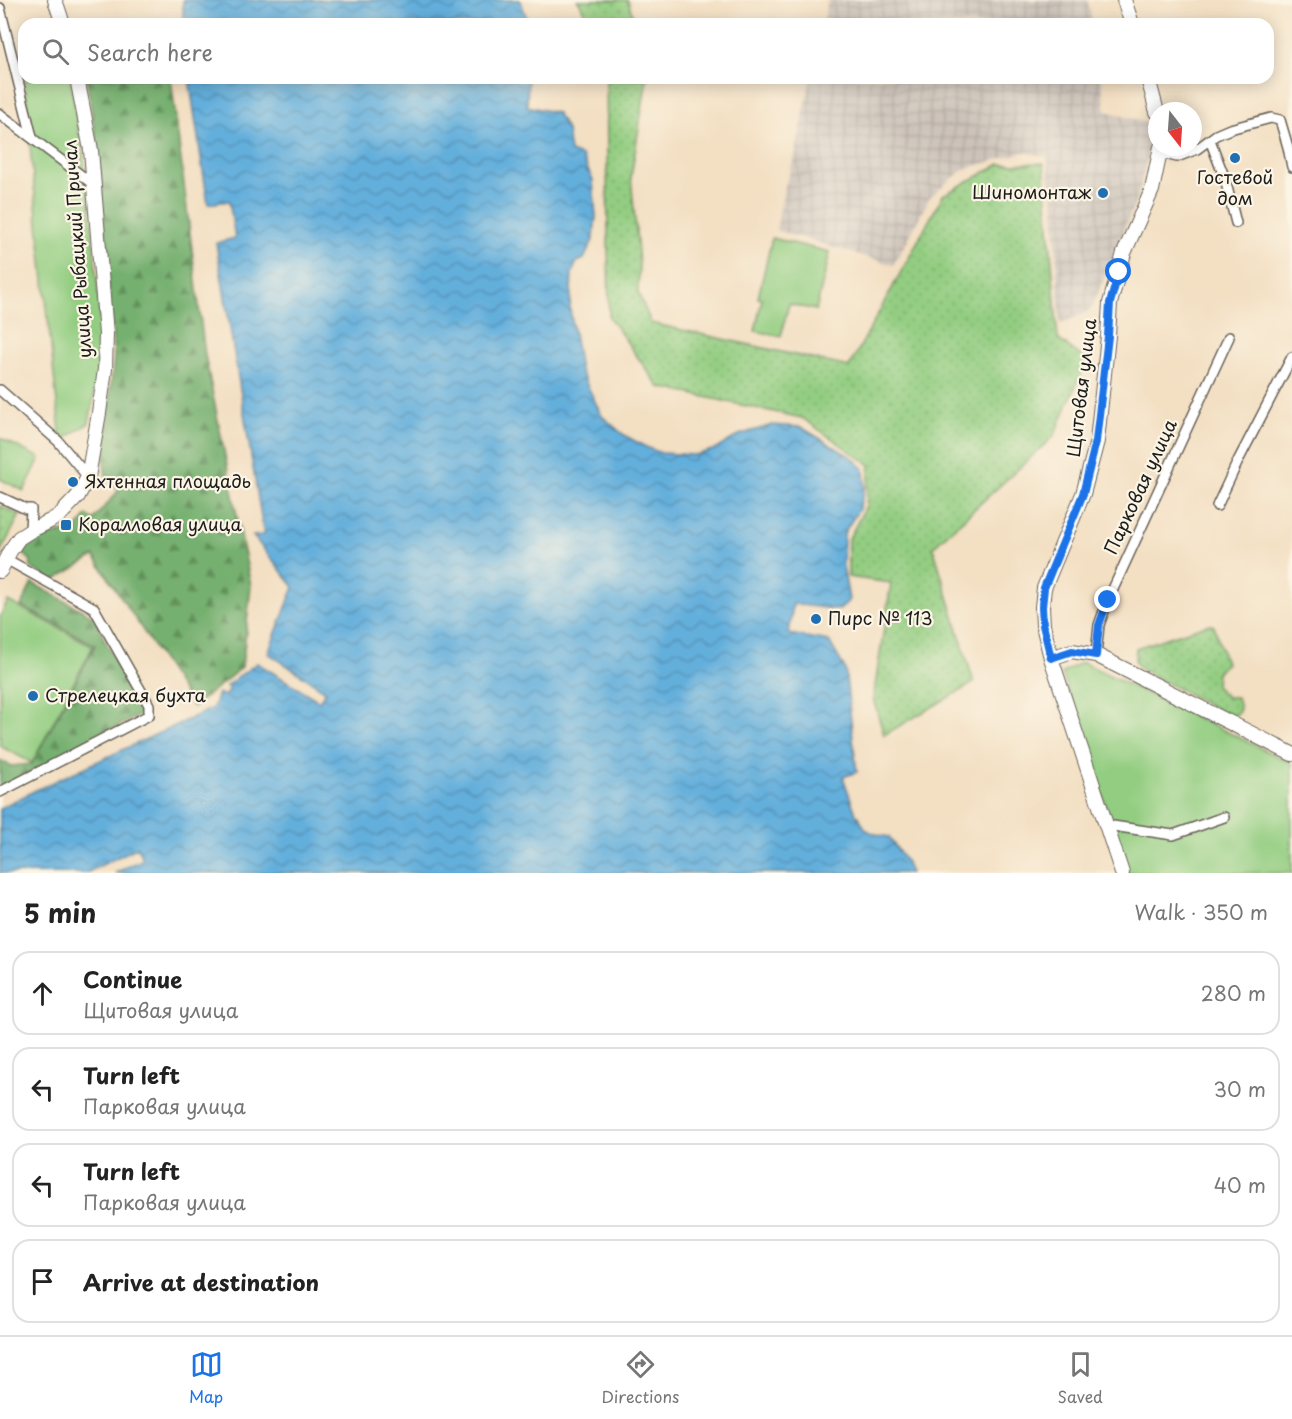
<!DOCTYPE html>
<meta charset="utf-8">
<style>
body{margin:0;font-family:"Playpen Sans",sans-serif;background:#f6f6f6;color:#222}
.compass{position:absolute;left:1148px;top:102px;width:54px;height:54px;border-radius:50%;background:#fff;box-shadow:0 3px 15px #0003;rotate:163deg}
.stop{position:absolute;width:18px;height:18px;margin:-14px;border:4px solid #1a73e8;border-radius:50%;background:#fff}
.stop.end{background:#1a73e8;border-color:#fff;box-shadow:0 2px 6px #0008}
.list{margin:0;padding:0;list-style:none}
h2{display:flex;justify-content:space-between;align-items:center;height:78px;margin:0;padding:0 24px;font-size:26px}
h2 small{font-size:20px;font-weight:400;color:#767676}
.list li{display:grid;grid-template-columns:39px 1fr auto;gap:18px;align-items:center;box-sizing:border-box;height:84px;margin:0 12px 12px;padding:0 12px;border:2px solid #e0e0e0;border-radius:18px}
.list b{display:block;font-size:22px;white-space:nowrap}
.list p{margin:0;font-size:20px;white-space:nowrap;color:#767676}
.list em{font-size:20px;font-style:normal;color:#767676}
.icon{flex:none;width:33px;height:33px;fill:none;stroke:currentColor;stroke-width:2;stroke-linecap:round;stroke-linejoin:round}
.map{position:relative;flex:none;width:1292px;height:873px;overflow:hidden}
.search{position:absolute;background:#fff;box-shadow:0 3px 15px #0003;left:18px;right:18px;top:18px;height:66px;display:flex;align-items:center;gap:15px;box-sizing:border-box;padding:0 21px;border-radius:18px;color:#767676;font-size:22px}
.sheet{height:462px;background:#fff}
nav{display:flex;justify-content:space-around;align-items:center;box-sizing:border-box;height:84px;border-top:2px solid #e0e0e0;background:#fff;font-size:16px;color:#767676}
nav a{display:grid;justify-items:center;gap:3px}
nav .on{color:#1a73e8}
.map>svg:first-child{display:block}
</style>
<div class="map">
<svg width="1292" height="873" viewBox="0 0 1292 873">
<defs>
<pattern id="industrial-grid" width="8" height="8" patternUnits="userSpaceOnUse" patternTransform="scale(1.5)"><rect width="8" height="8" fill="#ccc2b9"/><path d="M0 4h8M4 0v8" fill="none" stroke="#afa69e"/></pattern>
<pattern id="grass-dots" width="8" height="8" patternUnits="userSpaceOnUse" patternTransform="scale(1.5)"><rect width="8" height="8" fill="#93cd81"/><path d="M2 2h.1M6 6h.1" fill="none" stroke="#7eaf6f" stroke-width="1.8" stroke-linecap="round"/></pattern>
<pattern id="forest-firs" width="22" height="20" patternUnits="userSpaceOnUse" patternTransform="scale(1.5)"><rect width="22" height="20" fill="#76b06f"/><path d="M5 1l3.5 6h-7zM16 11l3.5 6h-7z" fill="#608e5a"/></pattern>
<pattern id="water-waves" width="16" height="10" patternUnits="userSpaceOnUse" patternTransform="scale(1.5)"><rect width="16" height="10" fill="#63afdc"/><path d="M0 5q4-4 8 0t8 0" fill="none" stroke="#518eb2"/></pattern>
</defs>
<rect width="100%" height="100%" fill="#fcf5e5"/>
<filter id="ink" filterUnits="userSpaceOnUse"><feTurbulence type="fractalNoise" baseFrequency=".0167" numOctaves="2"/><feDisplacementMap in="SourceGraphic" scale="12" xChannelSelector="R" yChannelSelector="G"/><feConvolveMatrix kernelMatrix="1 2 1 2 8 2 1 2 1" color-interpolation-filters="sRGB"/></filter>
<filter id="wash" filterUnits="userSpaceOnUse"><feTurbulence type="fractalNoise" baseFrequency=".008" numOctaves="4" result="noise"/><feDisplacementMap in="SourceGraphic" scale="24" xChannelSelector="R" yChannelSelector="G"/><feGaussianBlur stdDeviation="1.35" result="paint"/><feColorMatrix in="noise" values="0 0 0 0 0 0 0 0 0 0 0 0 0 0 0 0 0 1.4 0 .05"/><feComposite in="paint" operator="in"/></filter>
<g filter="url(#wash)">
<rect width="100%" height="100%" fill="#f3dfc2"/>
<g fill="url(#industrial-grid)">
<path d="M 828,0 L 1088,0 L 1092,24 L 823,24 Z"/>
<path d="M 811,78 L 1101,78 L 1106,111 L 1155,125 L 1138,196 L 1091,310 L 1060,324 L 1054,205 L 1047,157 L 1024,152 L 964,169 L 929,198 L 911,234 L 893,265 L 776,230 L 783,193 L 796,152 Z"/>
</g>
<g fill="url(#grass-dots)" stroke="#58744e" stroke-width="1.5">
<path d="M 577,0 L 628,0 L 635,24 L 589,24 L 580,3 Z"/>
<path d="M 606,78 L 647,78 L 631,177 L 639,263 L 638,292 L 651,323 L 849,367 L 943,195 L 1000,164 L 1044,163 L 1058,339 L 1087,360 L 1054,436 L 933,547 L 974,683 L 884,735 L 873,699 L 891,583 L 848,577 L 848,540 L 866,506 L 870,465 L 802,418 L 659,387 L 609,317 Z"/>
<path d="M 0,506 L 20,515 L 0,553 Z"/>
<path d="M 1209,624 L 1214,626 L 1226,663 L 1217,673 L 1216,687 L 1227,697 L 1237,697 L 1240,709 L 1236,715 L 1228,715 L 1142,670 L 1135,662 L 1136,648 Z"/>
</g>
<g fill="url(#forest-firs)" stroke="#496646" stroke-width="1.5">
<path d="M 86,78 L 171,78 L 205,355 L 251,586 L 242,667 L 193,707 L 94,556 L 53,581 L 30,567 L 31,561 L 21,551 C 31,536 59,535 74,529 C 79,527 83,520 87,515 L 93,520 L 119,490 L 106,476 L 103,456 L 114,357 L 99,155 Z"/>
<path d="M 32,583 L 93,616 L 142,714 L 0,788 L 0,760 L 11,766 L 32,764 L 95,645 L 21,606 Z"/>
</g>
<g fill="#93cd81" stroke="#58744e" stroke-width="1.5">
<path d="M 28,78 L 70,78 L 89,191 L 103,349 L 89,423 L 61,441 L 31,158 L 25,79 Z"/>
<path d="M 772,238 L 830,252 L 816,310 L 789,304 L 781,336 L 755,331 L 762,299 L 758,298 Z"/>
<path d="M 0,438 L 40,458 L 24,491 L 0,479 Z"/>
<path d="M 8,601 L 93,646 L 32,763 L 0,746 L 0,617 Z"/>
<path d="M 1082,662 L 1292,763 L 1292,873 L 1128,873 L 1062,673 Z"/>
</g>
<g fill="url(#water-waves)" stroke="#40667c" stroke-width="1.5">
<path d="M 183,0 L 520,0 L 527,18 L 522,24 L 183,24 Z"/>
<path d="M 189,78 L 528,78 L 527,106 L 557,113 L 567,130 L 570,152 L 582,156 L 593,181 L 596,217 L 593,240 L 584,259 L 577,262 L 572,273 L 570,309 L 580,370 L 602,416 L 624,435 L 646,447 L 661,453 L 695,455 L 716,449 L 739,435 L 772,425 L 801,427 L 853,458 L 864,469 L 865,487 L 859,509 L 844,533 L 843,566 L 849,600 L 840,610 L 793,604 L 789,634 L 829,641 L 845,669 L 857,772 L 843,777 L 857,817 L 859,816 C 865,834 872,833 889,837 L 908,865 L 910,873 L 115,873 L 143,859 L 138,847 L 86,873 L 0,873 L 0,808 L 36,790 L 213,708 L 218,693 L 225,696 L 230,689 L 226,686 L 257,663 L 319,701 L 326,691 L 268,653 L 294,587 L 253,536 L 264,535 L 216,243 L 235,238 L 229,201 L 208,204 Z"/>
</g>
</g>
<g filter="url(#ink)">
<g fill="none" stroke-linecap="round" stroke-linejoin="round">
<g stroke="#676056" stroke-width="12">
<g id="street">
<path d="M 0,8 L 32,137"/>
<path d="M 0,114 L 94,185"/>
<path d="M 1210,140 L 1225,179 L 1236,223"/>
<path d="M 1160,153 L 1177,157 L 1197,149 L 1216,135 L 1230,129 L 1271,118 L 1280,120 L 1288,147 L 1292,167"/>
<path d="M 0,390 L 58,441 L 88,477"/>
<path d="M 0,497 L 26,509 L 31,509 L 30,531"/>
<path d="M 1217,506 L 1239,459 L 1292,357"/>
<path d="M 1096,655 L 1099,625 L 1108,600 L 1229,337"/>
<path d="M 0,792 L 149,715 L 149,705 L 94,608 L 6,559"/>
<path d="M 1106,825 L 1173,835 L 1224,817"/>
</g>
</g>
<g stroke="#676056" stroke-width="16">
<g id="secondary">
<path d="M 55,0 L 63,24"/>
<path d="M 1124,0 L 1132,24"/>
<path d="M 1148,78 L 1157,112"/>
<path d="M 0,571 L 10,551 L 19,538 L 30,531 L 50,521 L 60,515 L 78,496 L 88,477 L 99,413 L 105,369 L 106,334 L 91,150 L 77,78"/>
<path d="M 1051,658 L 1072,651 L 1096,655 L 1292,754"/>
<path d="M 1122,873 L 1051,658 L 1043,625 L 1042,607 L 1044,588 L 1083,494 L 1097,441 L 1108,336 L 1110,303 L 1124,253 L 1152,190 L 1161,147"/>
</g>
</g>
<use href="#street" stroke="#fff" stroke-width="9"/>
<use href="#secondary" stroke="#fff" stroke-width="14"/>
</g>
</g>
<g fill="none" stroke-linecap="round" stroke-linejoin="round" filter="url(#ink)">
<path stroke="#1a73e8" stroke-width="8" d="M 1108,600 L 1099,625 L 1096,655 L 1072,651 L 1051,658 L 1043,625 L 1042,607 L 1044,588 L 1083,494 L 1096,441 L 1108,336 L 1110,303 L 1119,272"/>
</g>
<g fill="#1f6fb2" stroke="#fcf5e5" stroke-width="2">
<circle cx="1235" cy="158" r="6"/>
<circle cx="1103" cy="193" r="6"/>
<circle cx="73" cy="482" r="6"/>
<rect x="60" y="519" width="12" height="12" rx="3"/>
<circle cx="816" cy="619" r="6"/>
<circle cx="33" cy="696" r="6"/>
</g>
<g text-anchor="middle" stroke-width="4.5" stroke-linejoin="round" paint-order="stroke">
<g font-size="18" fill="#1c1c1c" stroke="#fcf5e5" text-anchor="start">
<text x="1235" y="184" text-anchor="middle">Гостевой<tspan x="1235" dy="21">дом</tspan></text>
<text x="1091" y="199" text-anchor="end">Шиномонтаж</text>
<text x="85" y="488">Яхтенная площадь</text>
<text x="78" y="531">Коралловая улица</text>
<text x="828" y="625">Пирс № 113</text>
<text x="45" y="702">Стрелецкая бухта</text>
</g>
<g font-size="18" fill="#1c1c1c" stroke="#fcf5e5">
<text transform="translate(78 249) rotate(-94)" y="6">улица Рыбацкий Причал</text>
<text transform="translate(1082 388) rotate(-83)" y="6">Щитовая улица</text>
<text transform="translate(1141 487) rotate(-65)" y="6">Парковая улица</text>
</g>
</g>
</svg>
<svg class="compass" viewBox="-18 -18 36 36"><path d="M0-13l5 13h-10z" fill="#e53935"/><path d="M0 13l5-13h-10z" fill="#767676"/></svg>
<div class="stop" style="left:1119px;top:272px"></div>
<div class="stop end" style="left:1108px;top:600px"></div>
<div class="search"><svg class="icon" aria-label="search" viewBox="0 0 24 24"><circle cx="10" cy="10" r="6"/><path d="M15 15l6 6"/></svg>Search here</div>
</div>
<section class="sheet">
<h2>5 min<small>Walk · 350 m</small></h2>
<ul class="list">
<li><svg class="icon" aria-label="ahead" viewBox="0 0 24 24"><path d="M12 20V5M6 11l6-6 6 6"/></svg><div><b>Continue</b><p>Щитовая улица</p></div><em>280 m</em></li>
<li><svg class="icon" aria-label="left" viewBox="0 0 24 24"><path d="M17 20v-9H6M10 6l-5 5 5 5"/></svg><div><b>Turn left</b><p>Парковая улица</p></div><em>30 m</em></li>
<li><svg class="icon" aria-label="left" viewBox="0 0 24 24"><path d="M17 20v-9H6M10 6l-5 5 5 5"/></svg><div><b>Turn left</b><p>Парковая улица</p></div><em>40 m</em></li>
<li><svg class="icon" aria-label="arrive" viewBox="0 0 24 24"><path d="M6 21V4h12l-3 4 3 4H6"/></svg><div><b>Arrive at destination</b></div></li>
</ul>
</section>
<nav>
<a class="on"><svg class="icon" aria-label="map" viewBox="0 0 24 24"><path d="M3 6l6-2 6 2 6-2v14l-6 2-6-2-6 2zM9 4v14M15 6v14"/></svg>Map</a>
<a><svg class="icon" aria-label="directions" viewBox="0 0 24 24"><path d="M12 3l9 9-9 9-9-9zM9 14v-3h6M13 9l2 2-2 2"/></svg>Directions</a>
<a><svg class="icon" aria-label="saved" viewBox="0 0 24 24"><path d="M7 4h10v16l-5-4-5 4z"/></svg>Saved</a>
</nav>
